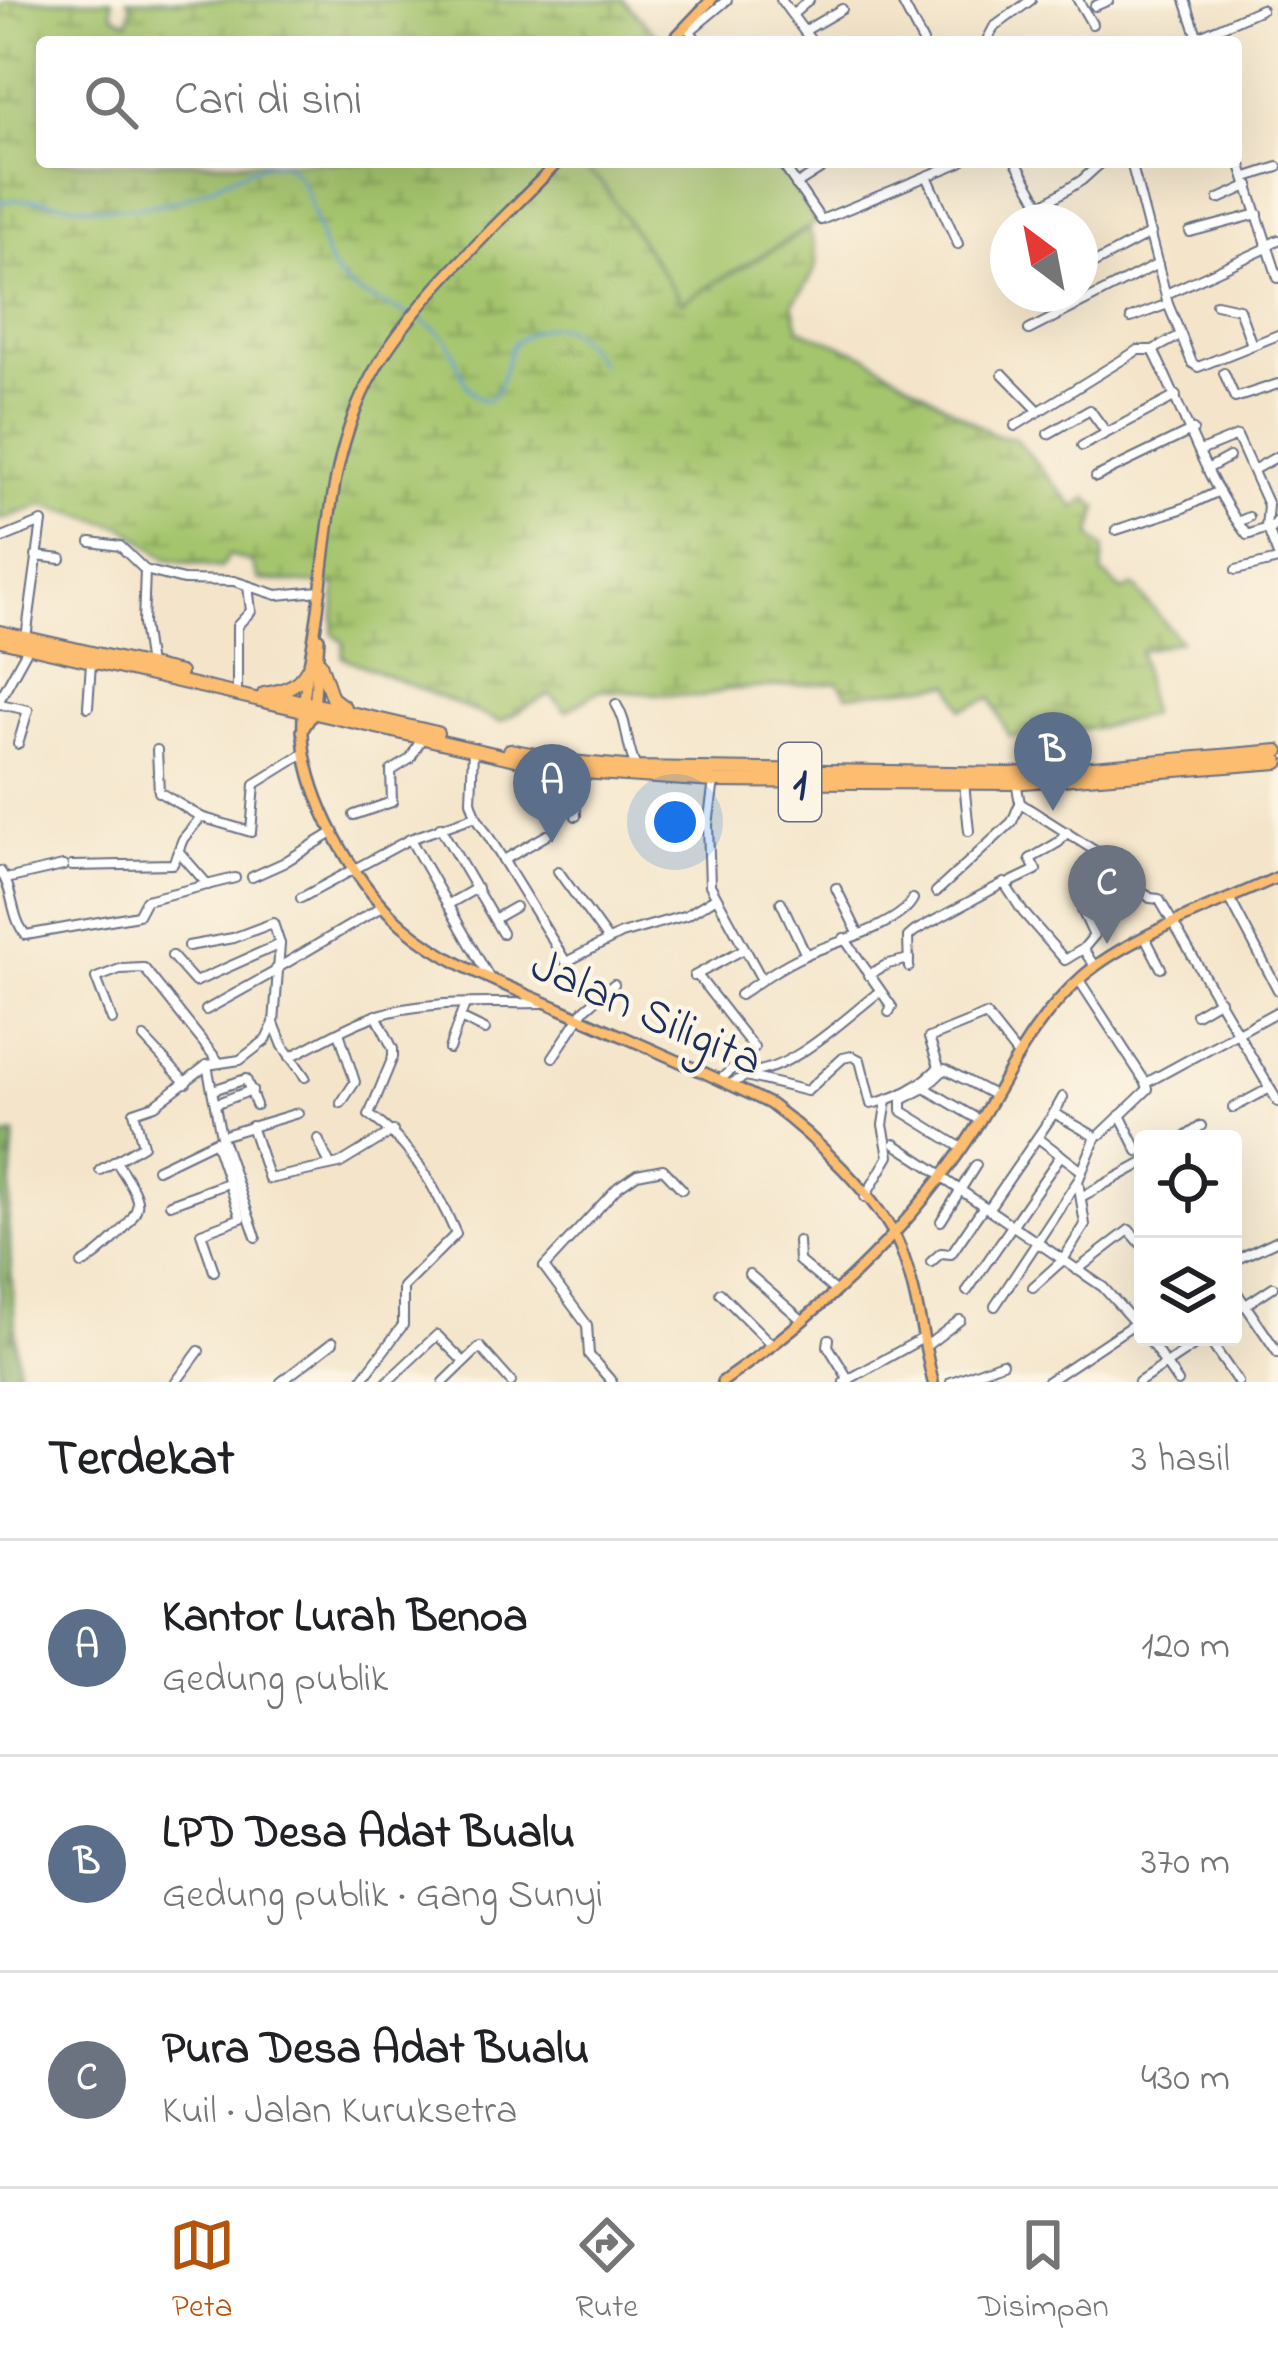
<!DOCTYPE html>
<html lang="id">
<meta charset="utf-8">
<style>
body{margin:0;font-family:"Indie Flower",sans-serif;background:#f6f6f6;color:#202124}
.controls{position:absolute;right:36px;bottom:36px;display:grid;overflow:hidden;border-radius:12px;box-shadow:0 12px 48px #0002}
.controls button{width:108px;height:108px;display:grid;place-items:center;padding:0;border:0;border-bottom:3px solid #e0e0e0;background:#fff;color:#202124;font:60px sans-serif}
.compass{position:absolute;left:990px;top:204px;width:108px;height:108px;border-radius:50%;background:#fff;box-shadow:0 12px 48px #0002;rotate:328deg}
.you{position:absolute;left:675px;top:822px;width:42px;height:42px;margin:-30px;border:9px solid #fff;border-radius:50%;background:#1a73e8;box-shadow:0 0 0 18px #1a73e833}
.badge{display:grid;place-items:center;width:78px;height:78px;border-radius:50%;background:#b45309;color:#fff;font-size:39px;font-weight:700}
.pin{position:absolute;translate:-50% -99px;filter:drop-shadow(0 3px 6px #0008)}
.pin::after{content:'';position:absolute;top:63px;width:42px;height:36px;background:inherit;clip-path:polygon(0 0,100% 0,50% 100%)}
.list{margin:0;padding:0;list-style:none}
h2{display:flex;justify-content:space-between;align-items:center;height:156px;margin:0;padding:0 48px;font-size:51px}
h2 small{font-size:39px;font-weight:400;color:#757577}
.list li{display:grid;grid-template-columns:78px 1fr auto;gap:36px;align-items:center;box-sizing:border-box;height:216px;padding:0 48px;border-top:3px solid #e0e0e0}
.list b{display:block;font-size:45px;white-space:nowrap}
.list p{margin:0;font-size:39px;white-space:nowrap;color:#757577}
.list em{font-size:39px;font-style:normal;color:#757577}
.icon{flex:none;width:66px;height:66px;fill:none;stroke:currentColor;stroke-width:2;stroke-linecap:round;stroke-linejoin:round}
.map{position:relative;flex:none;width:1278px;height:1382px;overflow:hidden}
.search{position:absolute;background:#fff;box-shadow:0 12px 48px #0002;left:36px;right:36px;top:36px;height:132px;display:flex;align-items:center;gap:30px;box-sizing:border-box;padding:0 42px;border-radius:12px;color:#757577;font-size:45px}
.sheet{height:804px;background:#fff}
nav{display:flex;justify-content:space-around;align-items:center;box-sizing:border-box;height:168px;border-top:3px solid #e0e0e0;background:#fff;font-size:33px;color:#757577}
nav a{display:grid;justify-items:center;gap:6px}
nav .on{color:#b45309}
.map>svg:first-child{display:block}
</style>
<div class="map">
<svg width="1278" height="1382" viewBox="0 0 1278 1382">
<defs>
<pattern id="forest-firs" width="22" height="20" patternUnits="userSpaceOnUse" patternTransform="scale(3)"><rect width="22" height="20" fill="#84aa60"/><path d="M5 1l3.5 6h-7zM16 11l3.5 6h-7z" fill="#6b8b52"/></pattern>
<pattern id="wetland-marsh" width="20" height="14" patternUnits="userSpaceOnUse" patternTransform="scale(3)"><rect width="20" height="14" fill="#a5c56d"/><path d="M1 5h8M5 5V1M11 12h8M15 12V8" fill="none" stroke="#86a05d"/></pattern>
</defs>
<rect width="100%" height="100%" fill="#fcf5e5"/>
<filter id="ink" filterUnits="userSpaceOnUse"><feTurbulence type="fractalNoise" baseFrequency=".00833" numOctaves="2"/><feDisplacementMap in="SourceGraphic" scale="24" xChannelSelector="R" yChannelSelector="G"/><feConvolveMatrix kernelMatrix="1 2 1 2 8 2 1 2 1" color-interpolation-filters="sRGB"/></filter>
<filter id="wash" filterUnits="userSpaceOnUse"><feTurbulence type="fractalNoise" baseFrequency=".004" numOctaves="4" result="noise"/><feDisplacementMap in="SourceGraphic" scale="48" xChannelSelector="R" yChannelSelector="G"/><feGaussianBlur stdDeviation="2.7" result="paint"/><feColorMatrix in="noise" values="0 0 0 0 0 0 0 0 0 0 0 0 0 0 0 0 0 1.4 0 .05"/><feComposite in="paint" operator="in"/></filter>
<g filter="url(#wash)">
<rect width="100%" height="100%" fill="#f4e5ca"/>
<path fill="url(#forest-firs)" stroke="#506c5f" stroke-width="3" d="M 15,1134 L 8,1223 L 19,1382 L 0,1382 L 0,1137 Z"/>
<path fill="url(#wetland-marsh)" stroke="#607a66" stroke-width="3" d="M 8,0 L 112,0 L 112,14 L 128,22 L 131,4 L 127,0 L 623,0 L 661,39 L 659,42 L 42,42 L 42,162 L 576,162 L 601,182 L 682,302 L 809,229 C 823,268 816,272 793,303 L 799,329 L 865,355 L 994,435 L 1015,438 L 1075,508 L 1087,498 L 1098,507 L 1091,536 L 1104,548 L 1102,573 L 1123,591 L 1134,586 L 1180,641 L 1140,651 L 1150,715 L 1102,727 L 1009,737 L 991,698 L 962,709 L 951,684 L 847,695 L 838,682 L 726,690 L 702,697 L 600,690 L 566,711 L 550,694 L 500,722 L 342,657 L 344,643 L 333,634 L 336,585 L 259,580 L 251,562 L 229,555 L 221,568 L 167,559 L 124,527 L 43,505 L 0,520 L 0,6 Z"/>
<path fill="#a5c56d" stroke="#607a66" stroke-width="3" d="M 592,162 L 779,162 L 816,223 L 682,302 L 601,182 L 585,169 Z"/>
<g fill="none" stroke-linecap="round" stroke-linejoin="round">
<path stroke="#669ed4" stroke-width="3" d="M 0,202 C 30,196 61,204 91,207 C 122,210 152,207 182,199 C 209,192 259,156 285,165 C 313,176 316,246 334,271 C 361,307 412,306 443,336 C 461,354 459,396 487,401 L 497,392 L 512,345 C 552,312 574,326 600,364"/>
</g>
</g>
<g filter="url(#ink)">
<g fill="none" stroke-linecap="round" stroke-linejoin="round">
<g stroke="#676f84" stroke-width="12">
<g id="minor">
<path d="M 781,0 L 812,42"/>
<path d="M 901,0 L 923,42"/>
<path d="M 1078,0 L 1092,24"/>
<path d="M 1185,0 L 1199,41"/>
<path d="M 1095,6 L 1109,0"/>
<path d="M 793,14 L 809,0"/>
<path d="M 687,27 L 698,42"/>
<path d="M 806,30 L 842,9"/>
<path d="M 690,31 L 727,0"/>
<path d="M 1198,37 L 1261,9"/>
<path d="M 986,42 L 994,27 L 1031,0"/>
<path d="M 1086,42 L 1098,42"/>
<path d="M 1236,150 L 1278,278"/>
<path d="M 781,162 L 821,220 L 961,162"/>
<path d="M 1016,162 L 1041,206 L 1082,180 L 1102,162"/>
<path d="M 927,176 L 958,244"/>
<path d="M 1247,177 L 1278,167"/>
<path d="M 796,185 L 832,162"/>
<path d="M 1219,199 L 1250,185"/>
<path d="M 1190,232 L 1258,214"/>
<path d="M 1266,246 L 1278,240"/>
<path d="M 1087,267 L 1151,233"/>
<path d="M 1166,294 L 1267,248"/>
<path d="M 1216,304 L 1239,309 L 1252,345"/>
<path d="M 1131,318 L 1168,304"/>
<path d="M 1029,330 L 1158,264"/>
<path d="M 1181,335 L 1192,363 L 1198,367 L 1278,335"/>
<path d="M 1153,350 C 1184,411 1205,481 1247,535 L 1270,527"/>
<path d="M 1224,373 L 1235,398 L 1278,384"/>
<path d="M 1003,374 L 1038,410"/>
<path d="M 1015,426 L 1138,350 L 1153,350 L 1181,335 L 1168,304 L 1131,162"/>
<path d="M 1048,434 L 1090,410 L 1106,432"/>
<path d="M 1082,446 L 1176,396"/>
<path d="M 1200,451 L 1237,436 L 1268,505 L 1266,528"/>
<path d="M 1207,469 L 1229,457"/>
<path d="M 1253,470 L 1278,456"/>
<path d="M 1096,477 L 1193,430"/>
<path d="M 1278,520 L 1269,532 L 1278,555"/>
<path d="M 1238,522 L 1249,517"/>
<path d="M 1116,530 L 1181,509 L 1219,491"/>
<path d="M 0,539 L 42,522 L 26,638"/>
<path d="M 91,542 L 120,546 L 145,570 L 183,580 L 234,581 L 277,595 L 320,591"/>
<path d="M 36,556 L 61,559"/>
<path d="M 145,570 L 143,624 L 149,666"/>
<path d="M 1236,570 L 1278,560"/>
<path d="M 237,687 L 237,626 L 251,611 L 248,586"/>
<path d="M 0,699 L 28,648"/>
<path d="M 0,704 L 28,710 L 18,744"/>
<path d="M 616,704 C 629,724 625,745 636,767"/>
<path d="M 88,707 L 91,663"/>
<path d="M 157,750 L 159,792 L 201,817 L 251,832 L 255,784 L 305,753"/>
<path d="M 473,750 L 471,801 L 476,816 L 566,962 L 621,934 L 687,915 L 715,898"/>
<path d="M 574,772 L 576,816"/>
<path d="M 714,781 L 708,825 L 710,885 L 761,978"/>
<path d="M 964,783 L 969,831"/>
<path d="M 1020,803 L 1100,854 L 1150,898 L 1159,899 L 1278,1102"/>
<path d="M 354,815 L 392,802 L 391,771 L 410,759 L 422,738"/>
<path d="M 440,827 L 502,933"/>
<path d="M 410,839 L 490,979"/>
<path d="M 180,853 L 208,885"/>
<path d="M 504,860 L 547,835"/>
<path d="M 72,866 L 173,864 L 183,839 L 201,817"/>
<path d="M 0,871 C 14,889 11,919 26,935 L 138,915 L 146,900 L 235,878"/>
<path d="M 558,871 L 608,940"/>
<path d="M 252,877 L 283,863 L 334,832"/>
<path d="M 6,879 L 63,866"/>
<path d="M 1007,884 L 1036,870 L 1030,859 L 1059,842 L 1067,832"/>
<path d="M 836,888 L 858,933"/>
<path d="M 936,892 L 1012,822 L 1020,803 L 1016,782"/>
<path d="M 301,898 L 410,839 L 476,816"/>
<path d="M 1230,899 L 1278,990"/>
<path d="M 781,902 L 806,955"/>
<path d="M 447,905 L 477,888"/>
<path d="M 1082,910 L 1094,936 L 1083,949 L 1095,967"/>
<path d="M 494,919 L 515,907"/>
<path d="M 844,938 L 892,1007 L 889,1012"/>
<path d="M 1146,939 L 1161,968"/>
<path d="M 172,956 L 195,982 L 280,944"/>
<path d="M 909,967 L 908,937 L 915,931 L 1004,883 L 1023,912 L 1065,960 L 1083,949"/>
<path d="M 276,969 L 383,906"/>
<path d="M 697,975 L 754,1048 L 720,1080"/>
<path d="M 868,975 L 888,964 L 909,959"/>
<path d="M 694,976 L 744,949"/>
<path d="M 1079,980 L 1146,1083"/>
<path d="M 740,995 C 761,980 781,966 805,955 C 834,942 900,926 913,899"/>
<path d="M 206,1010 L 276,971"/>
<path d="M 1196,1014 L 1220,1000"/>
<path d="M 460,1018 L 485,1030"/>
<path d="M 112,1020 L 96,978 L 120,969 L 144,968 L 218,1061"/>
<path d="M 274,1023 L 283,1046 L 305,1077"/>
<path d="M 339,1032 L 355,1082 L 341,1103"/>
<path d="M 144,1038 L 186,1083"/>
<path d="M 449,1049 L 465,1004"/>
<path d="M 290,1057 C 318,1043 345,1026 375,1016 C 428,999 487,1004 542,1003"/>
<path d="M 553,1057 L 585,1009 L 614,984"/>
<path d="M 207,1065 L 221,1136 L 256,1237"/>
<path d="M 745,1072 C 788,1075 845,1018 879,992"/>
<path d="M 1146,1083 L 1278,1011"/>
<path d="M 730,1084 L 746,1076 L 807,1091 L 843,1058 L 852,1056 L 860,1060 L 871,1104 C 898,1098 920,1087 939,1067 L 929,1038 L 986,1015 L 1016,1053"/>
<path d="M 925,1088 L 979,1120"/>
<path d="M 213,1090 L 246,1079 L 256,1105"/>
<path d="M 215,1104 L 252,1090"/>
<path d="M 1233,1108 L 1270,1088"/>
<path d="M 1054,1113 L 1063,1097"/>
<path d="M 1120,1115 L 1138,1151"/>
<path d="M 251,1126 L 269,1179 L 339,1164 L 393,1131"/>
<path d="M 228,1134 L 298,1113"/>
<path d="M 1101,1134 L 1148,1089 L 1146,1083"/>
<path d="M 1038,1138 L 1082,1171"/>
<path d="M 318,1139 L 329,1163"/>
<path d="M 1182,1139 L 1201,1126"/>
<path d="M 895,1144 L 942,1175"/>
<path d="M 962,1148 L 902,1111 L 902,1100 L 925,1088 L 945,1069 L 992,1094"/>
<path d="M 157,1169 L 215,1141 L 241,1218"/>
<path d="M 100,1170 L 143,1145 L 134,1112 L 155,1105 L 207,1065 L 240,1060 L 266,1040 L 274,1023 L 280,944 L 273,923 L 233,938 L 188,946"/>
<path d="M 941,1177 L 1103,1287 L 1143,1332"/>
<path d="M 865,1197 L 889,1156 L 883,1125 L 887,1100"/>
<path d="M 1081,1197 L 1143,1163"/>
<path d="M 170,1204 L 228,1183"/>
<path d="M 989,1208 L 1054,1113 L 1096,1137 L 1078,1181 L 1085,1225 L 1063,1260 L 1033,1287"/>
<path d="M 941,1221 L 976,1165"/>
<path d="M 798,1241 L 799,1261 L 835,1291"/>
<path d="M 1233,1261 L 1278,1240"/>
<path d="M 931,1262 L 941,1253 L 951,1254 L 984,1206"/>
<path d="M 82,1264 C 98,1256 133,1224 137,1207 C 140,1194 122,1172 116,1161"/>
<path d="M 1077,1270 L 1129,1230 L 1143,1246"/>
<path d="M 214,1271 L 201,1233 L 241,1218"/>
<path d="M 749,1274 L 802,1320"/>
<path d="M 1233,1287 L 1278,1353"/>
<path d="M 967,1291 L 1061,1155"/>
<path d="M 720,1293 L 772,1345"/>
<path d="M 995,1306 L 1077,1182"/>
<path d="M 1244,1306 L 1273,1287"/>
<path d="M 1147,1337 L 1178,1382"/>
<path d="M 1207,1337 L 1238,1382"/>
<path d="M 829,1339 L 828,1346 L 849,1380"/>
<path d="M 925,1347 L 960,1320"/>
<path d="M 176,1382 L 199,1351"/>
<path d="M 281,1382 L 333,1342"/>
<path d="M 360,1382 L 403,1325 L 403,1287 L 456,1234 C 436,1188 411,1143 369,1115 L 393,1057 L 393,1049 L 376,1015"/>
<path d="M 387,1382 L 437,1335 L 464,1362"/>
<path d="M 444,1382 L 480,1347 L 511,1382"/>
<path d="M 612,1382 L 589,1355 L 587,1325 L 544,1267 L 618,1187 L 637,1174 L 663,1169 L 682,1189"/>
<path d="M 844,1382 L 923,1338"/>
<path d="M 951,1382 L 1002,1363"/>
<path d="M 1047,1382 L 1143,1318"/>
<path d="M 1139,1382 L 1207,1337"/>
</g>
</g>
<g stroke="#676f84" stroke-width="14">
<g id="major">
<path d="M 671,42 L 711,0"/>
<path d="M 558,162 C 498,225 415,298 373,373 C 331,449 329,527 318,610 C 312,658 297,706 305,754 C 316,814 357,886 403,926 C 449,966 508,986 563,1010 C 632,1041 702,1070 770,1104 C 811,1134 881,1200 900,1247 C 917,1289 922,1338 933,1382"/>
<path d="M 302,731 L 314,712 L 319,638"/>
<path d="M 722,1382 C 813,1319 900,1239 963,1147 C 1004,1087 1025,1027 1083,976 C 1130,935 1220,904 1278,877"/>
</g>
</g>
<g stroke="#676f84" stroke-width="16">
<g id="highway">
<path d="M 0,632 L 180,673"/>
<path d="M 0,640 L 567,771 L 714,781 L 1011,783 L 1278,762"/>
<path d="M 320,663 L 332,698 L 344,707"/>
<path d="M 264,694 C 288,690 301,685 311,662"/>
<path d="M 282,697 L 437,733"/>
<path d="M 510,750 L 571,762 L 636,768 L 1011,774 L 1278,751"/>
</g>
</g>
<use href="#minor" stroke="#fff" stroke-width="8"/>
<use href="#major" stroke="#fcbd6f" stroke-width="9"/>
<use href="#highway" stroke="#fcbd6f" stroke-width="12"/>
</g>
</g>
<g text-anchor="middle" stroke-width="9" stroke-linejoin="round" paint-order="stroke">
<rect fill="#fcf5e5" stroke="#5e6a86" stroke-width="3" x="779" y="743" width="42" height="78" rx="9"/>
<g font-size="45" font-weight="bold" fill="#1b2f5e">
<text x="800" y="798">1</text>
</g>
<g font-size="48" fill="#1b2f5e" stroke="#fcf5e5">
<text transform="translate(648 1010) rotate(24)" y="17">Jalan Siligita</text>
</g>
</g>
</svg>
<div class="controls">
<button><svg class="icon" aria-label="locate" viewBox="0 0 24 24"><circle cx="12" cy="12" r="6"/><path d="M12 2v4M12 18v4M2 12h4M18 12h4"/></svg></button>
<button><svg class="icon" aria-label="layers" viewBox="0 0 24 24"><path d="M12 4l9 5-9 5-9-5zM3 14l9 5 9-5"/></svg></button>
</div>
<svg class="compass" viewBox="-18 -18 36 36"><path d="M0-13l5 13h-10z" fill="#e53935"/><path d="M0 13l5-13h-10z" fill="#757577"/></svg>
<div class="you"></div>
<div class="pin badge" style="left:552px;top:843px;background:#5c6f8a">A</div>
<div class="pin badge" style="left:1053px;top:811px;background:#5c6f8a">B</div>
<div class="pin badge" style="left:1107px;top:944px;background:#6b7280">C</div>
<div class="search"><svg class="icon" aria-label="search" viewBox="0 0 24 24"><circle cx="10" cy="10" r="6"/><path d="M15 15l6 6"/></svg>Cari di sini</div>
</div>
<section class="sheet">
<h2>Terdekat<small>3 hasil</small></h2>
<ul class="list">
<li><span class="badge" style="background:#5c6f8a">A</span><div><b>Kantor Lurah Benoa</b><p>Gedung publik</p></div><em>120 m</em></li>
<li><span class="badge" style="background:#5c6f8a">B</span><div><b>LPD Desa Adat Bualu</b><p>Gedung publik · Gang Sunyi</p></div><em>370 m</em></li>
<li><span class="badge" style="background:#6b7280">C</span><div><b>Pura Desa Adat Bualu</b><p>Kuil · Jalan Kuruksetra</p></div><em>430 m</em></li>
</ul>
</section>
<nav>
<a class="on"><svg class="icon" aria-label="map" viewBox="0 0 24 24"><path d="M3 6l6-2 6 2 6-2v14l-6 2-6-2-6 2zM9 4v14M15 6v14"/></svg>Peta</a>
<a><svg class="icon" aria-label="directions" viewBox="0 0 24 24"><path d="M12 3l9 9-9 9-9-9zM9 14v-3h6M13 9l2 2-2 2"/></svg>Rute</a>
<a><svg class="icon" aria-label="saved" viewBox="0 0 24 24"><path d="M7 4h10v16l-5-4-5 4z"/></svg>Disimpan</a>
</nav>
